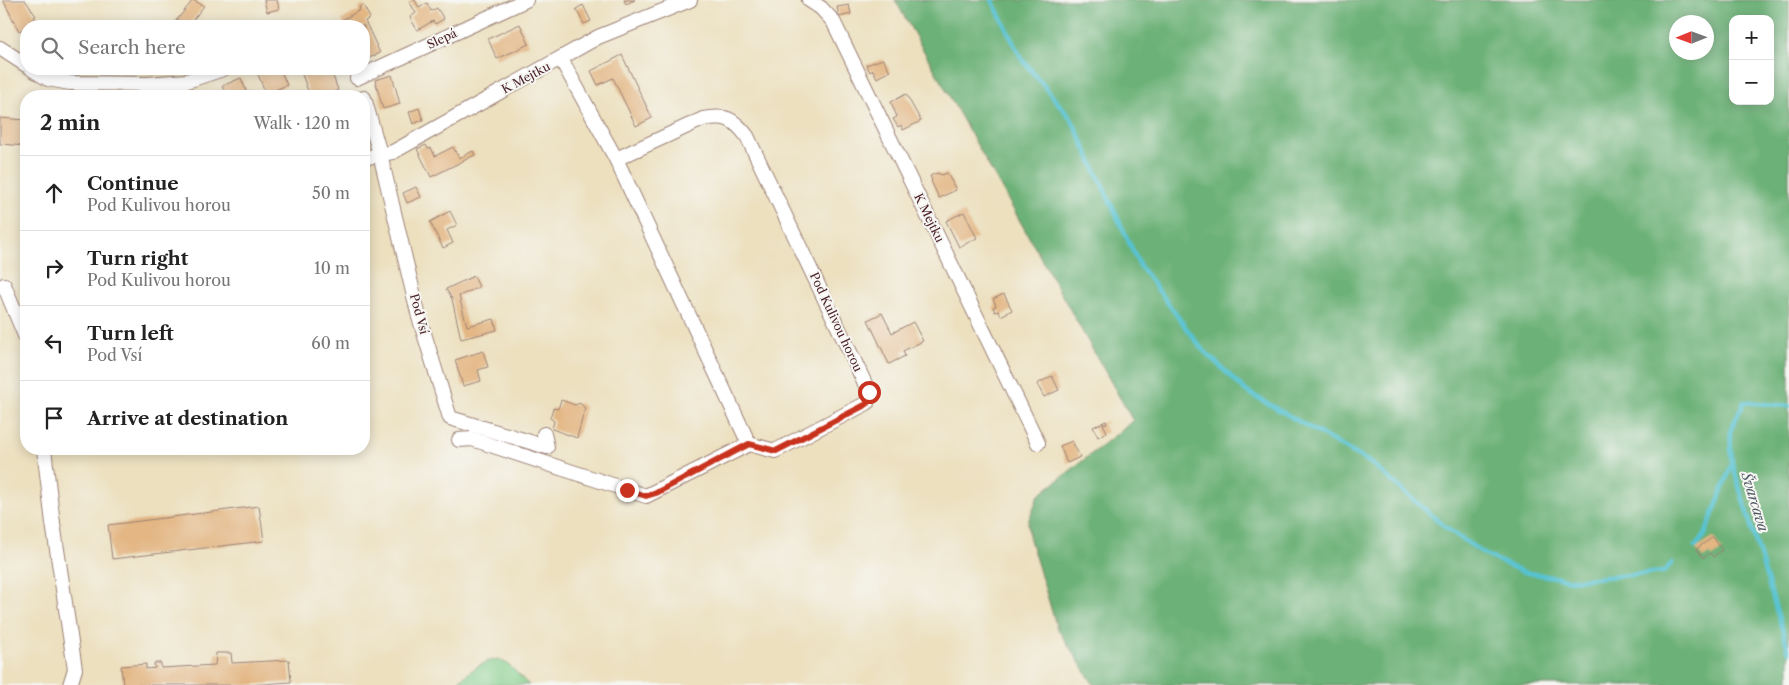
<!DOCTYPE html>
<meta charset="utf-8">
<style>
body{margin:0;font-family:"Libre Caslon Text",serif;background:#f2f2f2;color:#222}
.controls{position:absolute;right:15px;top:15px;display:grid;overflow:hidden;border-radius:10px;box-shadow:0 2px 12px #0003}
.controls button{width:45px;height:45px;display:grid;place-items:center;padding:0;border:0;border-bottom:1px solid #e0e0e0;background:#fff;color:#222;font:25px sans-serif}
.compass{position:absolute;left:1669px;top:15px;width:45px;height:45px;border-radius:50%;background:#fff;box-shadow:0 2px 12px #0003;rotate:269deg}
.stop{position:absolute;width:15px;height:15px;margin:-11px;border:4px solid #c8321e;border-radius:50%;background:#fff}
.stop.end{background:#c8321e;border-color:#fff;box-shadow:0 1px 5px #0008}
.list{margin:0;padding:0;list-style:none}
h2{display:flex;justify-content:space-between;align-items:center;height:65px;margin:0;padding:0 20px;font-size:21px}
h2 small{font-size:16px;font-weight:400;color:#767676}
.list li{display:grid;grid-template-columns:32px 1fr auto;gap:15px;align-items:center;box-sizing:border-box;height:75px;padding:0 20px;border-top:1px solid #e0e0e0}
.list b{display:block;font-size:19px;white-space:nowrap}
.list p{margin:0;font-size:16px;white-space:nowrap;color:#767676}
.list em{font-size:16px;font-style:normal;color:#767676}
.icon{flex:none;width:28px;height:28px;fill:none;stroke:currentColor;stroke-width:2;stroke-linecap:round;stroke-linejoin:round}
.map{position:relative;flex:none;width:1789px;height:685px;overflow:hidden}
.search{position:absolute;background:#fff;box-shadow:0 2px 12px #0003;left:20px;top:20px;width:350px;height:55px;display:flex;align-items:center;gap:12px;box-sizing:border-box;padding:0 18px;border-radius:20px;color:#767676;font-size:19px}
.panel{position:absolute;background:#fff;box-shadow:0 2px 12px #0003;left:20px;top:90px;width:350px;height:365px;border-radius:20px}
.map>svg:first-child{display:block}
</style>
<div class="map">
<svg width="1789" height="685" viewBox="0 0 1789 685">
<rect width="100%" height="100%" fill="#f6f6f2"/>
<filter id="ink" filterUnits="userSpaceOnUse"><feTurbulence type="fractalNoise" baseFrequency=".02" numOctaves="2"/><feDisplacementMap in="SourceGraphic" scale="10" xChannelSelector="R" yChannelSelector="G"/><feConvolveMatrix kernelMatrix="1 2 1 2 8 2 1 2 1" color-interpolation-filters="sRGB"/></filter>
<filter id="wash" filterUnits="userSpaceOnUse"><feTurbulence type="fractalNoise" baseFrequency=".0096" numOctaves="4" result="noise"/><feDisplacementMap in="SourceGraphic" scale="20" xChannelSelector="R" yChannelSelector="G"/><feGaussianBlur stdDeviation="1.12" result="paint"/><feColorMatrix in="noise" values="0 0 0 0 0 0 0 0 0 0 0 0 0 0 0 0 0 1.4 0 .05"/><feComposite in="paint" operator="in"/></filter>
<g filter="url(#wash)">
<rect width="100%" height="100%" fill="#ece0bf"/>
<path fill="#85ce8b" stroke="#68765b" d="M 499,659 L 510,666 L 529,685 L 455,685 C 466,674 483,660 499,659 Z"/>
<path fill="#6cb177" stroke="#5b6851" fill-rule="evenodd" d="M 895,0 L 1789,0 L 1789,685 L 1094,685 L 1057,628 L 1029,536 L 1028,522 L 1038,496 L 1133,421 ZM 1733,19 L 1770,19 L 1770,101 L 1733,101 ZM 1676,22 L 1706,22 L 1706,52 L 1676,52 Z"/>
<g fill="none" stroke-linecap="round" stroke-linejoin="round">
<g stroke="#57c2d2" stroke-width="4.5">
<path d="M 992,0 L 1021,58 L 1072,120 L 1140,266 L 1202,349 L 1246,391 L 1371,463 L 1449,530 L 1486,555 L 1523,572 L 1572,580 L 1663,572 L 1672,563"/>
<path d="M 1789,406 L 1744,402 L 1730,431 L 1732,463 L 1789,652"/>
<path d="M 1695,547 L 1705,535 L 1732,464"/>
</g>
</g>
<g id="blocks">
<g fill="#e3b683">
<path d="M 3,0 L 25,0 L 36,16 L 34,17 L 37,23 L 19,31 Z"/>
<path d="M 193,0 L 204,6 L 188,26 L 172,26 Z"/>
<path d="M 264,0 L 277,0 L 279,9 L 267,12 Z"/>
<path d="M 415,0 L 419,8 L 427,3 L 431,11 L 437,8 L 444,19 L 435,24 L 433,21 L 417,30 L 410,17 L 416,13 L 409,1 Z"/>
<path d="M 624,0 L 635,0 L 626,4 Z"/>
<path d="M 363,5 L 370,18 L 365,21 L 380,53 L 367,59 L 364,55 L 364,26 L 345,26 L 342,20 L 360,10 L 359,7 Z"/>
<path d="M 583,5 L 591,21 L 584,24 L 576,9 Z"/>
<path d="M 849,5 L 851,14 L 839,17 L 837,7 Z"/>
<path d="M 520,24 L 529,44 L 497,59 L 488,39 Z"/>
<path d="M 622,55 L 652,118 L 636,126 L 613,78 L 598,85 L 591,71 Z"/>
<path d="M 883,59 L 890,71 L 877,78 L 873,70 L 870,72 L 866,65 Z"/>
<path d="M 264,69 L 280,69 L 287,85 L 266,94 L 257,72 Z"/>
<path d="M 300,69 L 344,69 L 332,73 L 338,90 L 326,96 L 310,96 Z"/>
<path d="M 392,75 L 400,104 L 383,109 L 375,80 Z"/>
<path d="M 241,78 L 247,93 L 251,91 L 253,96 L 227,96 L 222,86 Z"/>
<path d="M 906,94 L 921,121 L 903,130 L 901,125 L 898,127 L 893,119 L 897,117 L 891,102 Z"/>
<path d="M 419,108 L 423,120 L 413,124 L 409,112 Z"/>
<path d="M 0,118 L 26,120 L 26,146 L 0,144 Z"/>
<path d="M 426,145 L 428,149 L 431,148 L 435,156 L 453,147 L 459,158 L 473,151 L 475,155 L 431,177 L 417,149 Z"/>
<path d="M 937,173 L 942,175 L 947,173 L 956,190 L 939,198 L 931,181 L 932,180 L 930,176 Z"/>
<path d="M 416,187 L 421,197 L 407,203 L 403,193 Z"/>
<path d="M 450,211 L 457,225 L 447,230 L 453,243 L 443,248 L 430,222 Z"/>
<path d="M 964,212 L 977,238 L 959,247 L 946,221 Z"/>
<path d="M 474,276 L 479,287 L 459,296 L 467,326 L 494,319 L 497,330 L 461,339 L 452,299 L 446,289 Z"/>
<path d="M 1004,294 L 1012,310 L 1001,316 L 999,311 L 995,312 L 993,307 L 996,306 L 993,299 Z"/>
<path d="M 882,313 L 892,333 L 913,322 L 923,341 L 903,351 L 905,356 L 889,364 L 868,320 Z"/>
<path d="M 483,351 L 488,367 L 478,370 L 481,381 L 463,386 L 455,360 Z"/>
<path d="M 1052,376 L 1059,390 L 1044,397 L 1037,384 Z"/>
<path d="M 561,400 L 575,405 L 580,403 L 585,408 L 577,438 L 552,429 L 554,421 L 550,418 L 553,408 L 558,409 Z"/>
<path d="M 1106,421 L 1107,423 L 1103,424 L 1107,432 L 1098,437 L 1093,427 Z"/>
<path d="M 1072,441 L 1080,457 L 1067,463 L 1060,446 Z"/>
<path d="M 259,506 L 264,541 L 112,559 L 108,525 Z"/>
<path d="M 1713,537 L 1722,550 L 1713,557 L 1710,553 L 1703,558 L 1696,549 Z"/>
<path d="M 216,653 L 231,653 L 232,663 L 289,660 L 291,682 L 248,685 L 123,685 L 121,666 L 146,664 L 146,669 L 155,668 L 154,663 L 161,663 L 161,668 L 215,665 Z"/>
</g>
</g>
</g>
<g filter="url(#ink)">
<use href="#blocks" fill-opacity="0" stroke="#9b8075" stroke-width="1"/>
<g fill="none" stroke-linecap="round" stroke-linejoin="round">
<g stroke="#9b8075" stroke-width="16">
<g id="minor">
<path d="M 809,0 L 821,8 L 833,21 L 1038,443"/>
<path d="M 0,48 L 26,65"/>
<path d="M 561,59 L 616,159 L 749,444 L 775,451 L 867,403 L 869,392 L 747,136 C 733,118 726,115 703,119 L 616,159"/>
<path d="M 32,69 L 48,79 L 70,83 L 147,84 L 187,81 L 223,69"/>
<path d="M 357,78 L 526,0"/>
<path d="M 364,98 L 380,154 L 419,317 L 450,418 L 547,447 L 544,434"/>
<path d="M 364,158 L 393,152 L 598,37 L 690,0"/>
<path d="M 4,285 L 26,338"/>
<path d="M 459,440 L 472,439 L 646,496 L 749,444"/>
<path d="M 44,449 L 53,523 L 75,669 L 70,685"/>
</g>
</g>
<use href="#minor" stroke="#fff" stroke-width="14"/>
</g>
</g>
<g fill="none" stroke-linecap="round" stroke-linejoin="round" filter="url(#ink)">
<path stroke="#c8321e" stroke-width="6" d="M 627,490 L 646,496 L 656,493 L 749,444 L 776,451 L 867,404 L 869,392"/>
</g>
<g text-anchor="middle" stroke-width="4" stroke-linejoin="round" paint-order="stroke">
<g font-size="12" fill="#4a1f2b" stroke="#f6f6f2">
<text transform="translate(442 39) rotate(-25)" y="4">Slepá</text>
<text transform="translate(526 78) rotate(-28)" y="4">K Mejtku</text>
<text transform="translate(929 218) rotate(64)" y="4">K Mejtku</text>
<text transform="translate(419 314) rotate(75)" y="4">Pod Vsí</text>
<text transform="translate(836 322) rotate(65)" y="4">Pod Kulivou horou</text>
</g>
<g font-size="14" font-style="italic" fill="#4f5865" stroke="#f6f6f2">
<text transform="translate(1755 502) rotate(73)" y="5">Švarcava</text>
</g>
</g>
</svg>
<div class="controls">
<button>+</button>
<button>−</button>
</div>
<svg class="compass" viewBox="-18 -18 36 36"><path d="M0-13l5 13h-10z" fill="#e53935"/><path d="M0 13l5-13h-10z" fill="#767676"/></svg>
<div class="stop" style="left:869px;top:392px"></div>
<div class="stop end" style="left:627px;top:490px"></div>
<div class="search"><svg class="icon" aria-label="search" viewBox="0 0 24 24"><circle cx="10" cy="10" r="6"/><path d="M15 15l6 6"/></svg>Search here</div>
<section class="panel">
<h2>2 min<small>Walk · 120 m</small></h2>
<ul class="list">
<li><svg class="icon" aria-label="ahead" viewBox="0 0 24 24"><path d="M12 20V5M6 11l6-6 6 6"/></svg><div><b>Continue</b><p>Pod Kulivou horou</p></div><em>50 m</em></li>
<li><svg class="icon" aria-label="right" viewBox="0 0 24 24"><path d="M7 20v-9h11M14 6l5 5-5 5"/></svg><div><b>Turn right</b><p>Pod Kulivou horou</p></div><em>10 m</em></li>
<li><svg class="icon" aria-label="left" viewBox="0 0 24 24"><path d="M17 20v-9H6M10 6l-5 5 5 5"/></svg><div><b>Turn left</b><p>Pod Vsí</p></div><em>60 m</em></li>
<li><svg class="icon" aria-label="arrive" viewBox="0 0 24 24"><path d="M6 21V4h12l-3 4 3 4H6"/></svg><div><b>Arrive at destination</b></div></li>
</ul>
</section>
</div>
